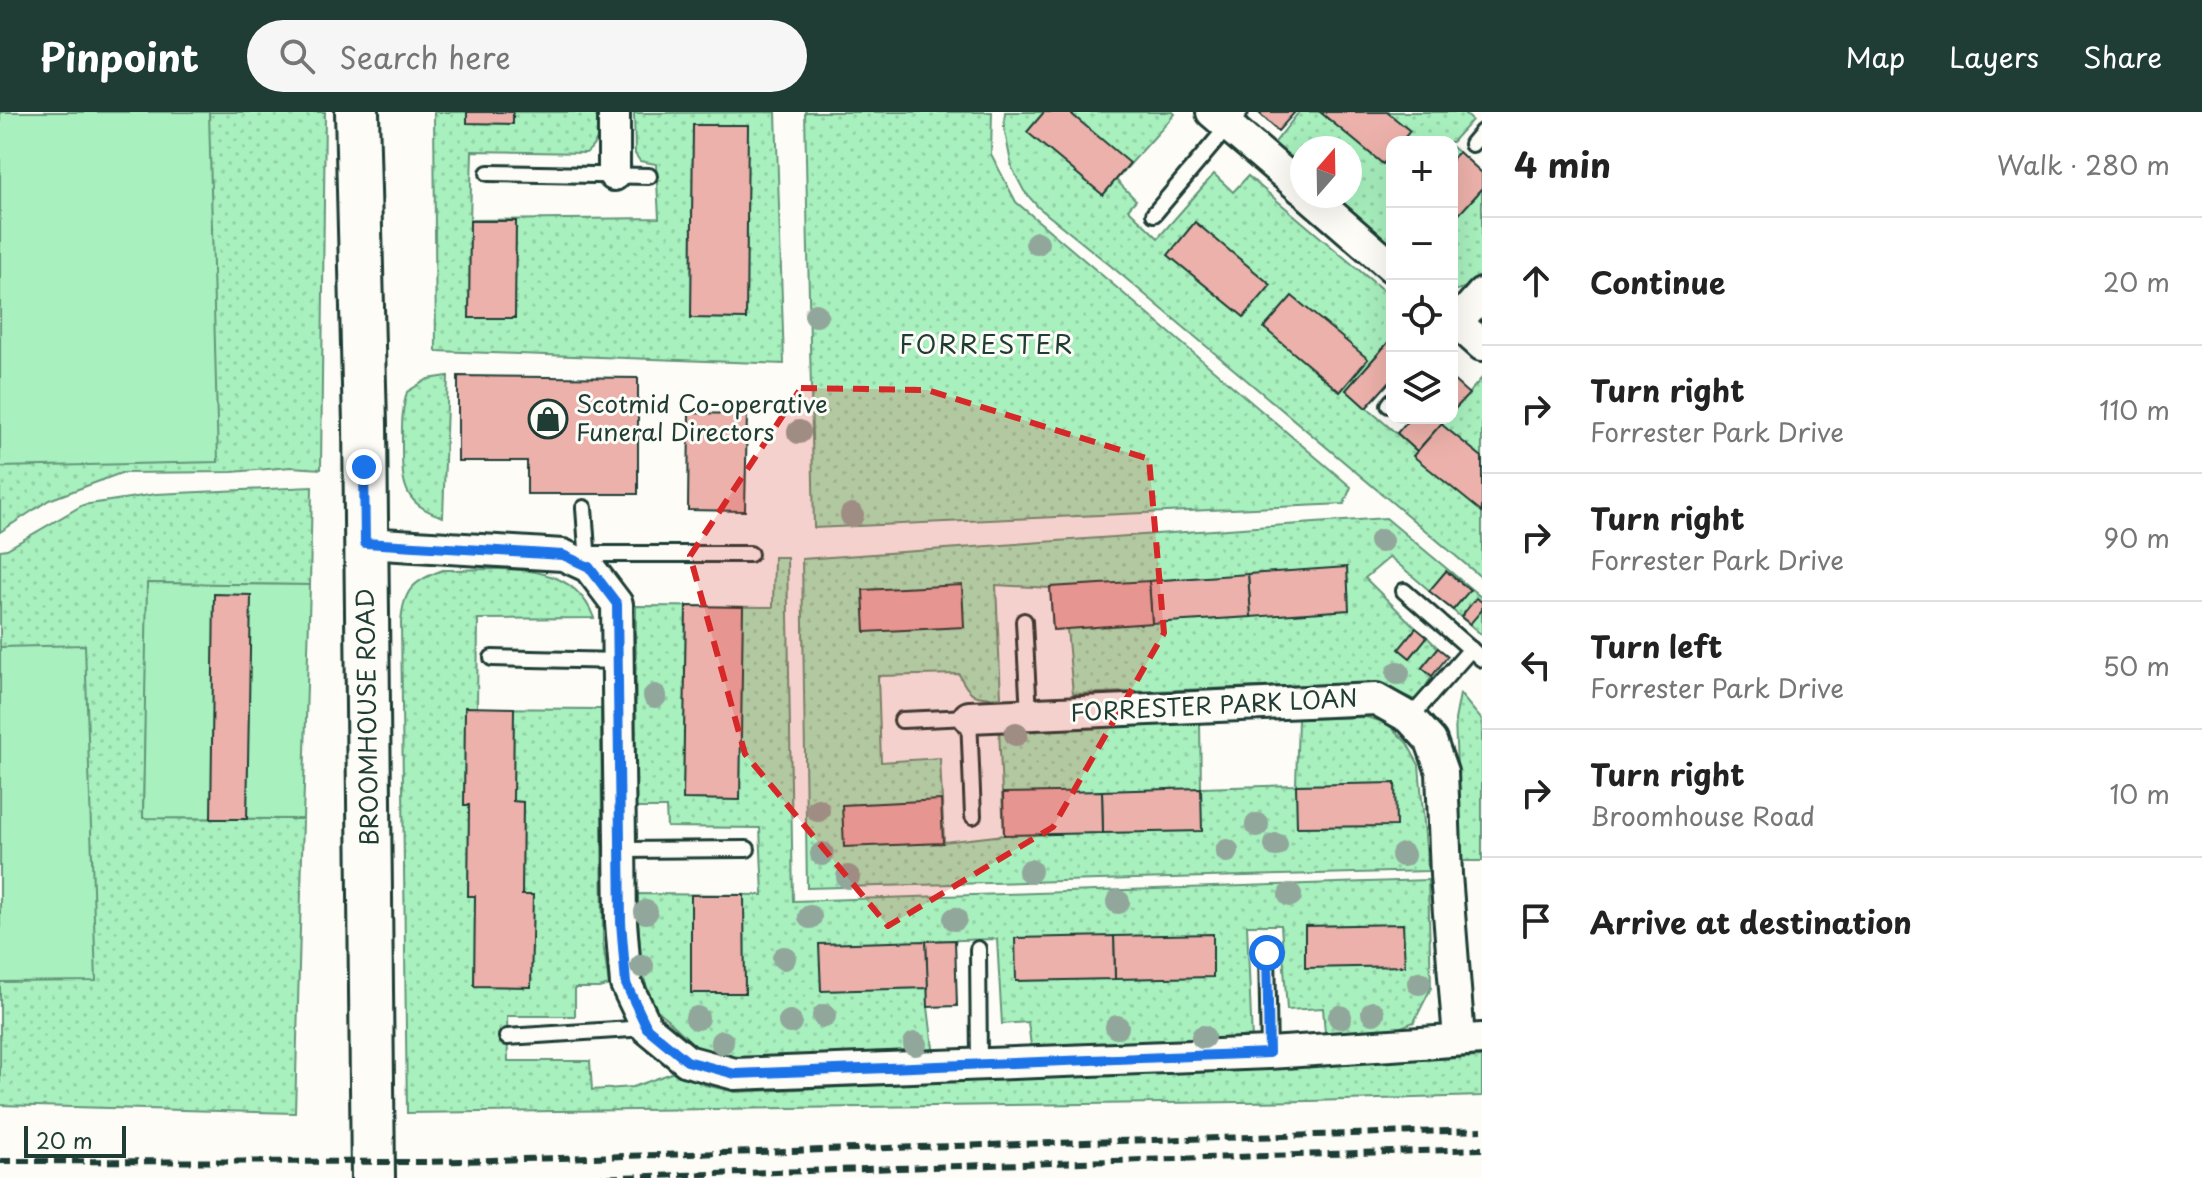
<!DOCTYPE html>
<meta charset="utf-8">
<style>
body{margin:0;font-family:"Playpen Sans",sans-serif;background:#f6f6f6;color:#222}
.controls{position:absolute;right:24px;top:24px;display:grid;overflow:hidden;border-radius:16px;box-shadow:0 8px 32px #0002}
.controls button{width:72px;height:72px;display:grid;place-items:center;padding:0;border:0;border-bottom:2px solid #e0e0e0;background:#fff;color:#222;font:40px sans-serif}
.compass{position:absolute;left:1290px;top:24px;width:72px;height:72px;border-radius:50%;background:#fff;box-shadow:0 8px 32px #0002;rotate:20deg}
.scale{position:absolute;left:24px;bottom:20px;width:102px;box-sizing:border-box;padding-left:8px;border:4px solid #1f3d34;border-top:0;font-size:22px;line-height:28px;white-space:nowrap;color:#1f3d34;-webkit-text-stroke:6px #fdfcf7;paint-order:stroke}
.stop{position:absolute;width:24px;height:24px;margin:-18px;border:6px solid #1a73e8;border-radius:50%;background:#fff}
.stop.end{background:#1a73e8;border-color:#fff;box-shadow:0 2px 8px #0008}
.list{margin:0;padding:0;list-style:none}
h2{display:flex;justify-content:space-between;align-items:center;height:104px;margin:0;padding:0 32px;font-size:34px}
h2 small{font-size:26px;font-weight:400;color:#767676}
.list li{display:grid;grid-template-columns:52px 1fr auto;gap:24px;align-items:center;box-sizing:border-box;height:128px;padding:0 32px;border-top:2px solid #e0e0e0}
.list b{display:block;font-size:30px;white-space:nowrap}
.list p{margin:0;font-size:26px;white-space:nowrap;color:#767676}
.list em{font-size:26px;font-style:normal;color:#767676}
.icon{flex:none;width:44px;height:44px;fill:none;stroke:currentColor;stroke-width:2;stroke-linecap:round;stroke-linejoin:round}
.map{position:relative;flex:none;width:1482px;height:1066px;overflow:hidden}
header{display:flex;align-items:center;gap:48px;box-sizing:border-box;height:112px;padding:0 40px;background:#1f3d34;color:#fff}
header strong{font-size:38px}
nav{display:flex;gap:44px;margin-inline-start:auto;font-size:28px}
.search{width:560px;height:72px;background:#f6f6f6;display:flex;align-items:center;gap:20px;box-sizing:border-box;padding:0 28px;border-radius:44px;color:#767676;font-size:30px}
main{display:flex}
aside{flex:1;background:#fff}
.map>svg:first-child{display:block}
</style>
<header>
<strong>Pinpoint</strong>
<div class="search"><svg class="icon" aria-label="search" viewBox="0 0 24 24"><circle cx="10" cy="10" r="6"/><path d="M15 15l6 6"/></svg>Search here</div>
<nav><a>Map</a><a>Layers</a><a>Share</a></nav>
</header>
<main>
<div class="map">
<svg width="1482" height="1066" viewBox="0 0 1482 1066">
<defs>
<pattern id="grass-dots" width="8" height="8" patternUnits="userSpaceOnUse" patternTransform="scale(2)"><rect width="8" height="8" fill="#a8f0be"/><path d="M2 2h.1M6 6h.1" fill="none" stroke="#90cfa4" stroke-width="1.8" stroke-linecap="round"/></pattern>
</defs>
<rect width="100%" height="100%" fill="#fdfcf7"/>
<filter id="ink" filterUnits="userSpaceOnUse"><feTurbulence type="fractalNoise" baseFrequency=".0125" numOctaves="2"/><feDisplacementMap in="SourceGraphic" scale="16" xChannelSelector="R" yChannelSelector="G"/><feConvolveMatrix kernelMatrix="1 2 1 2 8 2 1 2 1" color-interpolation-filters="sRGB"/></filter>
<g filter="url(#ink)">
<g fill="url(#grass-dots)" stroke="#649679" stroke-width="2">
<path d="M 0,0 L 325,0 L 321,357 L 291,355 L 232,360 L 121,361 L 49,388 L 0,420 Z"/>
<path d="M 434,0 L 601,0 C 601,16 599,31 586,41 L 472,39 L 470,108 L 659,106 L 656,52 L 640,49 L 635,42 L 634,1 L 776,0 L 784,252 L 436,239 Z"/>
<path d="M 805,0 L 992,0 L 991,42 L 1016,90 L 1351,375 L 1344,392 L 814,416 Z"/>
<path d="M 1005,0 L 1173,0 L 1175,2 L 1116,68 L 1136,88 L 1128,97 L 1158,126 L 1214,62 L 1233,80 L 1248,64 L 1392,186 L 1392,226 L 1346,278 L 1417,339 L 1447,306 L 1452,306 L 1452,300 L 1482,266 L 1482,466 L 1111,154 L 1038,95 L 1024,79 L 1012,56 L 1004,15 Z"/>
<path d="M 1299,0 L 1463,0 L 1472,8 L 1452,30 L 1392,30 L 1392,145 L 1322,84 L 1350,84 L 1350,36 L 1302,36 L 1302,67 L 1269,38 Z"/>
<path d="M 1452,35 L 1482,61 L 1482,165 L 1467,175 L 1454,179 L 1452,179 Z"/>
<path d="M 448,264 L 443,405 C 404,393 402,373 402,337 C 402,316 401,299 407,280 L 428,267 Z"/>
<path d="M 312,375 L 310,473 L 148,471 L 143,706 L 303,707 L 295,1001 L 0,993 L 0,438 L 7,437 L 83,393 L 156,382 Z"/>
<path d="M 1386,406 L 1482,486 L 1482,523 L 1390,445 L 1365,466 L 1416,516 L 1400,537 L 1411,545 L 1427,525 L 1438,536 L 1422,555 L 1432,564 L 1417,589 L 1383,574 L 1364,571 L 1073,582 L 1067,517 L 1053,518 L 1050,476 L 996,473 L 1001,585 C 977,587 969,585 959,562 L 878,564 L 881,650 L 940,646 L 944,730 L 1004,723 L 999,617 L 1200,611 L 1201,676 L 1296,673 L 1298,607 L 1366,605 L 1387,611 L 1407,631 L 1419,653 L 1428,759 L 807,776 L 802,447 Z"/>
<path d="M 774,445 L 787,445 L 793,789 L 1428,768 L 1431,876 L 1414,910 L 1396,917 L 1325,921 L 1323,896 L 1287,898 L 1281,813 L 1247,813 L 1252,930 L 1031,934 L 1028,910 L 1002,912 L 997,827 L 927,829 L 928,895 L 934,944 L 728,946 L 699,937 L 654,895 L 642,861 L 636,782 L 763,783 L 760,716 L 667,715 L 666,696 L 635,696 L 636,494 L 773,495 Z"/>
<path d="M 443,458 C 495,459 572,444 594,506 L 478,507 L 477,596 L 601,597 L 603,831 L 609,873 L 599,876 L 575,876 L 575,904 L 507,904 L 508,949 L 590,949 L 592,978 L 633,975 L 677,959 L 705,973 L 735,980 L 1482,945 L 1482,984 L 1310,989 L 407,1001 L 401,511 C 403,479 412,469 443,458 Z"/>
<path d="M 1460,582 L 1482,608 L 1482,749 L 1461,749 L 1455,608 Z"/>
</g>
<g fill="#a8f0be" stroke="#649679" stroke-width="2">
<path d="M 0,0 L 209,0 L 218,350 L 0,355 Z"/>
<path d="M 147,471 L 310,473 L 303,707 L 143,706 Z"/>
<path d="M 85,533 L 96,869 L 0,870 L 0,535 Z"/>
</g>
<g fill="#ecb1aa" stroke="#1f3d34" stroke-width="2">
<path d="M 467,0 L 513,0 L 513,12 L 467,11 Z"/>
<path d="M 1044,0 L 1069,0 L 1130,51 L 1103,83 L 1027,20 Z"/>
<path d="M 1258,0 L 1295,0 L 1278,19 Z"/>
<path d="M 1320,0 L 1387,0 L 1410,19 L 1401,30 L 1392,30 L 1392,41 L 1383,52 Z"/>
<path d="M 693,13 L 748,13 L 746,207 L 691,206 Z"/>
<path d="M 1459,40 L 1482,61 L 1482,77 L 1452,110 L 1452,47 Z"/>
<path d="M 470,109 L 516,109 L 515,206 L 469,206 Z"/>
<path d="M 1195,110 L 1271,173 L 1244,205 L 1168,143 Z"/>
<path d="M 1292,184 L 1368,247 L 1340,280 L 1264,216 Z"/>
<path d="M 1392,226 L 1392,267 L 1366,296 L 1346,278 Z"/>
<path d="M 458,264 L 638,266 L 638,382 L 527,382 L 527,349 L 458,349 Z"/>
<path d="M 1452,267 L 1469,282 L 1452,300 Z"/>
<path d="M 689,301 L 747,302 L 745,399 L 688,398 Z"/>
<path d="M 1410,306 L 1447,306 L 1417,339 L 1397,321 Z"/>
<path d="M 1441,312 L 1482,345 L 1482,400 L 1413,344 Z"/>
<path d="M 1347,455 L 1349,498 L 1251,505 L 1248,462 Z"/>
<path d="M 1446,459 L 1470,478 L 1453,498 L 1429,479 Z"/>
<path d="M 1248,462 L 1251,505 L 1152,511 L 1149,469 Z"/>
<path d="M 1149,469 L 1152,511 L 1053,518 L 1050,475 Z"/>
<path d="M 962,473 L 964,515 L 865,520 L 863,478 Z"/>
<path d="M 214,482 L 251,483 L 247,707 L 211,707 Z"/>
<path d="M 1476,486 L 1482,490 L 1482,498 L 1470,512 L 1461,505 Z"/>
<path d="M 686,494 L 743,495 L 740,688 L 683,687 Z"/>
<path d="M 1416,516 L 1427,525 L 1410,546 L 1399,537 Z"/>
<path d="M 1438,536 L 1448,544 L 1432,564 L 1422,556 Z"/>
<path d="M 465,595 L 514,596 L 513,689 L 523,690 L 522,783 L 533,783 L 531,875 L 474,874 L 475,784 L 468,784 L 469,693 L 464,693 Z"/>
<path d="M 1395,671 L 1396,714 L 1297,715 L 1296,673 Z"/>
<path d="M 1201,676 L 1202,719 L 1103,721 L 1102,679 Z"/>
<path d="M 1102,679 L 1103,721 L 1004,723 L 1003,681 Z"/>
<path d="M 941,688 L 943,731 L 844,735 L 842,693 Z"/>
<path d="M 691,783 L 744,783 L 745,881 L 691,881 Z"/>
<path d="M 1403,812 L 1405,854 L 1305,856 L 1305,814 Z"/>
<path d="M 1213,822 L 1213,865 L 1115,867 L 1114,824 Z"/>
<path d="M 1114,824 L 1115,867 L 1016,869 L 1015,826 Z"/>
<path d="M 955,828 L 957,894 L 928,895 L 926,829 Z"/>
<path d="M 926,829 L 928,876 L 821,879 L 819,832 Z"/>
</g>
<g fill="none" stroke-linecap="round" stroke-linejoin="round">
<g stroke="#1f3d34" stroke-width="20">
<g id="lane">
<path d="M 1472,32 L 1482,20"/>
<path d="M 488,61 L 649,64"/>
<path d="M 1154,102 L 1240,0"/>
<path d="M 1389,293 L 1392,289"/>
<path d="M 584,396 L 588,451"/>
<path d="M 580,442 L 750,442"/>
<path d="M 1404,479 L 1482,547"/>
<path d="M 1024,509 L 1029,602"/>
<path d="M 492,546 L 619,549"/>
<path d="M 1410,606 L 1471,537"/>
<path d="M 902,608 L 969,605 L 973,704"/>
<path d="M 621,738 L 747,737"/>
<path d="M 978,837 L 979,952"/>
<path d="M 1267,841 L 1269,941"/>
<path d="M 507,925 L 647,916"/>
</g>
</g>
<g stroke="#1f3d34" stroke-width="36">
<g id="street">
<path d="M 1212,0 L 1302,77"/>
<path d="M 614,63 L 614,0"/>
<path d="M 1310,84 L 1392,155"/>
<path d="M 1452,206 L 1482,233"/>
<path d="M 1457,210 L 1482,182"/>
<path d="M 365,431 L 563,443 L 589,455 L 617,492 L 621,810 L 626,872 L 647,916 L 687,949 L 735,962 L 1269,941 L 1482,927"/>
<path d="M 969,605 L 1376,587 L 1410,606 L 1431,629 L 1442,660 L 1446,763 L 1459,927"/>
</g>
</g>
<g stroke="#1f3d34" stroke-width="48">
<path id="secondary" d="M 357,0 L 365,312 L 373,1066"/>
</g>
<use href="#lane" stroke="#fdfcf7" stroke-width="14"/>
<use href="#street" stroke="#fdfcf7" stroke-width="30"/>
<use href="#secondary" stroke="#fdfcf7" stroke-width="42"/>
<g stroke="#1f3d34" stroke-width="6" stroke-dasharray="12 6" stroke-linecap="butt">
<path d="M 0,1049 L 427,1050 L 1482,1018"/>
<path d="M 590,1066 L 1482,1037"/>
</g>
</g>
<g fill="#92a79b">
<circle cx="1037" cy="131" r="12"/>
<circle cx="816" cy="203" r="12"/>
<circle cx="799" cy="320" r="12"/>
<circle cx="852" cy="403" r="12"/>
<circle cx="1381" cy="429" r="12"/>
<circle cx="1398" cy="561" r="12"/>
<circle cx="655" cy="584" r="12"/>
<circle cx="1016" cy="622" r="12"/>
<circle cx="818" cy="698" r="12"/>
<circle cx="1257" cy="713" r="12"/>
<circle cx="1276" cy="733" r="12"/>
<circle cx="1227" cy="739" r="12"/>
<circle cx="822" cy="742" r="12"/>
<circle cx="1403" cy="743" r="12"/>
<circle cx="1030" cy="759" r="12"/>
<circle cx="848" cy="765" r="12"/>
<circle cx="1290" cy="783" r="12"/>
<circle cx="1118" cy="790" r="12"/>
<circle cx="646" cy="800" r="12"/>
<circle cx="810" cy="805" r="12"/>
<circle cx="955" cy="807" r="12"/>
<circle cx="784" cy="846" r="12"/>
<circle cx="642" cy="854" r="12"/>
<circle cx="1419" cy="871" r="12"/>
<circle cx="1373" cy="901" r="12"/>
<circle cx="824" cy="904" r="12"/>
<circle cx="1340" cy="905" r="12"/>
<circle cx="697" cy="906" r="12"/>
<circle cx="790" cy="910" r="12"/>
<circle cx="1117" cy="915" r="12"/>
<circle cx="1203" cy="925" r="12"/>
<circle cx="722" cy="930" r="12"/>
<circle cx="915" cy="932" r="12"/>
</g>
</g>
<g fill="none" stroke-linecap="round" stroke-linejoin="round" filter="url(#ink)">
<path stroke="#1a73e8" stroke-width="10" d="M 364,355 L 365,431 L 563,443 L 589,455 L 617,492 L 621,810 L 626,872 L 647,916 L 687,949 L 735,962 L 1269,941 L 1267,841"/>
</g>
<path fill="#d62828" fill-opacity="0.2" stroke="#d62828" stroke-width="6" stroke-dasharray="16 10" stroke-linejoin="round" d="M 801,276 L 927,278 L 1149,347 L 1164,521 L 1053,715 L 888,814 L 745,642 L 690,444 Z"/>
<defs>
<g id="shop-ring" transform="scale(2)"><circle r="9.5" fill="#fdfcf7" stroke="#1f3d34" stroke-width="1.5"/><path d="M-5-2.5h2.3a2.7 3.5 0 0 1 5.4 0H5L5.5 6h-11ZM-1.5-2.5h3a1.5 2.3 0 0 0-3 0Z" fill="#1f3d34"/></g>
</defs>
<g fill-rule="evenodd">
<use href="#shop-ring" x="548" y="307"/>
</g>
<g text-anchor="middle" stroke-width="6" stroke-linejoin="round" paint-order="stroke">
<g font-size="24" fill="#1f3d34" stroke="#fdfcf7" text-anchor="start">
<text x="576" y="301">Scotmid Co-operative<tspan x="576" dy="28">Funeral Directors</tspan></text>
</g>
<g font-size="24" fill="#1f3d34" stroke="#fdfcf7">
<text transform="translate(1214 594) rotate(-3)" y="8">FORRESTER PARK LOAN</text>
<text transform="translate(368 605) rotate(-91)" y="8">BROOMHOUSE ROAD</text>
</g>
<g font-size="26" letter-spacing="2" fill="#1f3d34" stroke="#fdfcf7">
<text x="987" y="242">FORRESTER</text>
</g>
</g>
</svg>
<div class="controls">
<button>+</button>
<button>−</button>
<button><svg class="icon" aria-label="locate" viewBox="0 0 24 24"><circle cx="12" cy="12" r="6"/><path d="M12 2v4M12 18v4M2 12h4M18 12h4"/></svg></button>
<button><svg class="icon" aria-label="layers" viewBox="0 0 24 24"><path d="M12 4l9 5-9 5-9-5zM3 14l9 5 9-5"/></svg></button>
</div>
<svg class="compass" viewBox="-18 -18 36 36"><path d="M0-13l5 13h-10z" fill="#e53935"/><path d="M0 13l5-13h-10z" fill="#767676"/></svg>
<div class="scale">20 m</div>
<div class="stop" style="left:1267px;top:841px"></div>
<div class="stop end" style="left:364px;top:355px"></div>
</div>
<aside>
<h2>4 min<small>Walk · 280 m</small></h2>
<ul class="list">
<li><svg class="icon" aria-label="ahead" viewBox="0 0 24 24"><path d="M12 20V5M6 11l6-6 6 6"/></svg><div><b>Continue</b></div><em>20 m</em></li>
<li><svg class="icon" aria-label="right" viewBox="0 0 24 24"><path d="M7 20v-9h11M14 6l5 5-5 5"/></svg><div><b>Turn right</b><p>Forrester Park Drive</p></div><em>110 m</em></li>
<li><svg class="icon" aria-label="right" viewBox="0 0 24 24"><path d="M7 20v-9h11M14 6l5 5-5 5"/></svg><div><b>Turn right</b><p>Forrester Park Drive</p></div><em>90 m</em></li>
<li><svg class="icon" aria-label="left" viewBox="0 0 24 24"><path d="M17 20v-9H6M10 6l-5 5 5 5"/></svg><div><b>Turn left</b><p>Forrester Park Drive</p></div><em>50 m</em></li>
<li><svg class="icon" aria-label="right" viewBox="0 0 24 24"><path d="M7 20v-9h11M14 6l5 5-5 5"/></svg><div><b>Turn right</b><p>Broomhouse Road</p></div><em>10 m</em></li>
<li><svg class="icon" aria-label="arrive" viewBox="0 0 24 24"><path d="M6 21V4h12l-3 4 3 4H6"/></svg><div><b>Arrive at destination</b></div></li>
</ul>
</aside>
</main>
